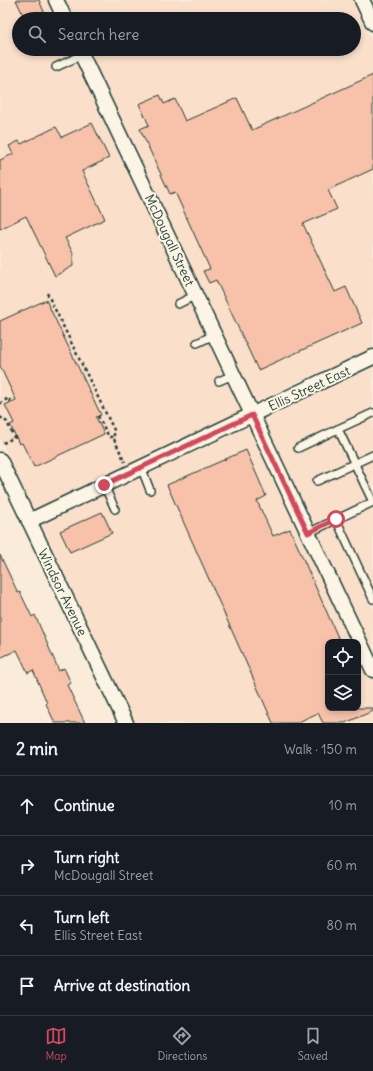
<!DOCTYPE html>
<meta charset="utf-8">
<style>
body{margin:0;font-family:Delius,sans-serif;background:#20242c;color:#f1f3f6}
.controls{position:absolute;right:12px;bottom:12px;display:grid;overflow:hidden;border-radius:8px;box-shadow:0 2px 6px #0003}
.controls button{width:36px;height:36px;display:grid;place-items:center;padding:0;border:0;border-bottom:1px solid #363941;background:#171b24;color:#f1f3f6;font:20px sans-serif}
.stop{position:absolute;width:12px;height:12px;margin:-9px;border:3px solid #d1495b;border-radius:50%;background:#fff}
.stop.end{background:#d1495b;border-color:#fff;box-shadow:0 1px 4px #0008}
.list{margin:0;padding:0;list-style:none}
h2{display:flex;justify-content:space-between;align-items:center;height:52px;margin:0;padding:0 16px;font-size:17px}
h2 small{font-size:13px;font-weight:400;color:#9ea1a6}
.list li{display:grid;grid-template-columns:26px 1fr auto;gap:12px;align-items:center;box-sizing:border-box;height:60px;padding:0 16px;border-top:1px solid #363941}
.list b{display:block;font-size:15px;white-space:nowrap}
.list p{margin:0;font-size:13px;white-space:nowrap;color:#9ea1a6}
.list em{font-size:13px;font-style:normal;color:#9ea1a6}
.icon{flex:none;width:22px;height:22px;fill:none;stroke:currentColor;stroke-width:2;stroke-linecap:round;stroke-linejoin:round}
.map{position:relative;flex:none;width:373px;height:723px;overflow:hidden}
.search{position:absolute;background:#171b24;box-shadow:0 2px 6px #0003;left:12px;right:12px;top:12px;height:44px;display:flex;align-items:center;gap:10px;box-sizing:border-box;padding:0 14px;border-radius:22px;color:#9ea1a6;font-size:15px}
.sheet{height:292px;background:#171b24}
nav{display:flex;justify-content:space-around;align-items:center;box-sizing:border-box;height:56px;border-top:1px solid #363941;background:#171b24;font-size:11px;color:#9ea1a6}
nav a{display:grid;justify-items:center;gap:2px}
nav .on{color:#d1495b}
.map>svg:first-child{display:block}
</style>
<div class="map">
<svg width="373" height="723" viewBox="0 0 373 723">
<rect width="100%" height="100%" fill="#fbebd9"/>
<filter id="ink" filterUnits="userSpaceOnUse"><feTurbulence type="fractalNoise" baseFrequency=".025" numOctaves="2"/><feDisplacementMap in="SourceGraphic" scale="8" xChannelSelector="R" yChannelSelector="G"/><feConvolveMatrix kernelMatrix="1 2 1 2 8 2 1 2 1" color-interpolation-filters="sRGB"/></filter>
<g filter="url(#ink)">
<path fill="#fadfcb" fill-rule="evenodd" d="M 0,0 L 352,0 L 373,45 L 373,348 L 258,401 L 268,421 L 273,414 L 373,367 L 373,723 L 133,723 L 0,439 ZM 19,19 L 354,19 L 354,49 L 19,49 ZM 328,642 L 358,642 L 358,708 L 328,708 Z"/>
<g fill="#f8c2aa" stroke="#1f3d34">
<path d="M 16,0 L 39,0 L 47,19 L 25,19 Z"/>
<path d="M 373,75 L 373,169 L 328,190 L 337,209 L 303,224 L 335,292 L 346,287 L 362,323 L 258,370 L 216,280 L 209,283 L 203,271 L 210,269 L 175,192 L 170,194 L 140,129 L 149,125 L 139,104 L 160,95 L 164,104 L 175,99 L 185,121 L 237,98 L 252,130 Z"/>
<path d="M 92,123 L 109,158 L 82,171 L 105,219 L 65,238 L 73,253 L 73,266 L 55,276 L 26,216 L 0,229 L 0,160 L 13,154 L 9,146 L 19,141 L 21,144 L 56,127 L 62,137 Z"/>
<path d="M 46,300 L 101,415 L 96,417 L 104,434 L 34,467 L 22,443 L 19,444 L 16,437 L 10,425 L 14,423 L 5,405 L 16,400 L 0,366 L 0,321 Z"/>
<path d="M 246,450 L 266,496 L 257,501 L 273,536 L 290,529 L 340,642 L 328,642 L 328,708 L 373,708 L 373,711 L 345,723 L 323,723 L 318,713 L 296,723 L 273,723 L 167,485 Z"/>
<path d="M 102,512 L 112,533 L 70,552 L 60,531 Z"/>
<path d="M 0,555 L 18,593 L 20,592 L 32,617 L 35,615 L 59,671 L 64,668 L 71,683 L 67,685 L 85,723 L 55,723 L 46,704 L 47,703 L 33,670 L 28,673 L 17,650 L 0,658 Z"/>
</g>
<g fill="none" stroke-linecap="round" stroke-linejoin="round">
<g stroke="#1f3d34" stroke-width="10">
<g id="lane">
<path d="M 56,67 L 82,55"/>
<path d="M 178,304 L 196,295"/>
<path d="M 197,343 L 214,335"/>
<path d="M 219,381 L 233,375"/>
<path d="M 298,448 L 338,429"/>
<path d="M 141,467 L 150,490"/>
<path d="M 317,481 L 373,455"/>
<path d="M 104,485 L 115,509"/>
<path d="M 373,502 L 338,429 L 373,413"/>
<path d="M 336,519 L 373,599"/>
<path d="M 308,533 L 373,502"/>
</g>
</g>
<g stroke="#1f3d34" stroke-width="17">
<g id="street">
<path d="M 56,0 L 65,19"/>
<path d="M 362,0 L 373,23"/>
<path d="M 79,49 L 373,670"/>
<path d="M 0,460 L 126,723"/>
<path d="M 29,521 L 373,357"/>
</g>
</g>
<g stroke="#1f3d34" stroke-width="2.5" stroke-dasharray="3 3" stroke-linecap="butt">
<path d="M 47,293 L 115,432 L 113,437"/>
<path d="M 0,404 L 2,402 L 9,398 L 11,403"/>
<path d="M 98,416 L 109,437 L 113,437 L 125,462"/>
<path d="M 0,417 L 7,422 L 14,438"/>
<path d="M 3,443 L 16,437"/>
</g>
<use href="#lane" stroke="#fcf5e5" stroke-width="7"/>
<use href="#street" stroke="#fcf5e5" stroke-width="14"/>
</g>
</g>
<g fill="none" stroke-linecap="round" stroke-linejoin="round" filter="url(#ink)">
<path stroke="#d1495b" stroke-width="5" d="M 104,485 L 252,415 L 308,533 L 336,519"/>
</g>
<g text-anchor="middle" stroke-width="4" stroke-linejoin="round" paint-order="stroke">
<g font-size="13" fill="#1f3d34" stroke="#fcf5e5">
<text transform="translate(170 240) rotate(65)" y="5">McDougall Street</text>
<text transform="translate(309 388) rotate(-25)" y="5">Ellis Street East</text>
<text transform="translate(63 592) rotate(64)" y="5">Windsor Avenue</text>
</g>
</g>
</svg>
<div class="controls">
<button><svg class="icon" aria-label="locate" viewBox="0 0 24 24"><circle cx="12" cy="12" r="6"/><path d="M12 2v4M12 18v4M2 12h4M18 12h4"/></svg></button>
<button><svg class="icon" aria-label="layers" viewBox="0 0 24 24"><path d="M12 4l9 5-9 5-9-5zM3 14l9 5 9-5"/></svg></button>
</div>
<div class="stop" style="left:336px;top:519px"></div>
<div class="stop end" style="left:104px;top:485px"></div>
<div class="search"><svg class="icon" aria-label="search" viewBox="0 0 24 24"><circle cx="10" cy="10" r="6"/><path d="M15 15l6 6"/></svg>Search here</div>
</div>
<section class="sheet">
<h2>2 min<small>Walk · 150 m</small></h2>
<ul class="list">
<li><svg class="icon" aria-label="ahead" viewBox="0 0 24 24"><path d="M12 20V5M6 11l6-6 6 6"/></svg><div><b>Continue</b></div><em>10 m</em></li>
<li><svg class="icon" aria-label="right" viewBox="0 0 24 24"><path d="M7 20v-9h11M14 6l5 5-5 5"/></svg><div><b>Turn right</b><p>McDougall Street</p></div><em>60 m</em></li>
<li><svg class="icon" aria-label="left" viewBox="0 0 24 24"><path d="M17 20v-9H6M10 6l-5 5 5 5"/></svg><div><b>Turn left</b><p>Ellis Street East</p></div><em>80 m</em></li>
<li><svg class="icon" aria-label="arrive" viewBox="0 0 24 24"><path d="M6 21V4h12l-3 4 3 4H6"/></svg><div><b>Arrive at destination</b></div></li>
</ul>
</section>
<nav>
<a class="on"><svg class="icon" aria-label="map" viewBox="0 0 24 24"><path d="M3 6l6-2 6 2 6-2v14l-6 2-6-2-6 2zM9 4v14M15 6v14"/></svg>Map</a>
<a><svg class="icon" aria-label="directions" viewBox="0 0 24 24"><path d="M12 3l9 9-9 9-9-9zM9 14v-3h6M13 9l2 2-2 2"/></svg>Directions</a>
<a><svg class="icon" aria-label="saved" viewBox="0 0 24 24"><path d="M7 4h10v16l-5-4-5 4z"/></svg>Saved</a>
</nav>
